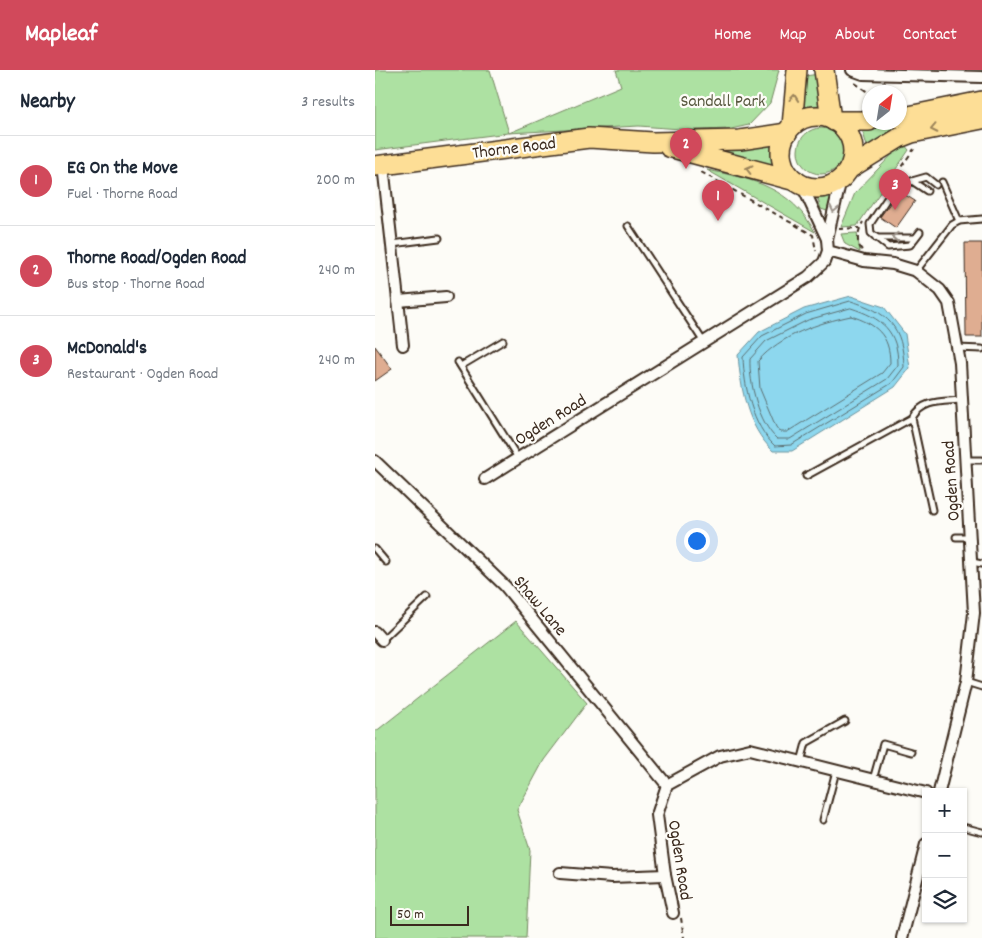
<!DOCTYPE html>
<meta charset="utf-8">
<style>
body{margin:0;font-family:Dekko,sans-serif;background:#f2f2f3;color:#1f2937}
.controls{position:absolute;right:15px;bottom:15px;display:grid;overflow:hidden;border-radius:0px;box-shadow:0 1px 4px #0004}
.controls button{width:45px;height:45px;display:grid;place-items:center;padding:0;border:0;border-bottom:1px solid #e0e1e3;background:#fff;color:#1f2937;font:25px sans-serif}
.compass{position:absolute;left:487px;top:15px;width:45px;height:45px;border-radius:50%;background:#fff;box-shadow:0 1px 4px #0004;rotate:30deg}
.scale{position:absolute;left:15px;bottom:12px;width:79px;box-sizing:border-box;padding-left:5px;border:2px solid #3b2a1e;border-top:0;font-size:14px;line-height:18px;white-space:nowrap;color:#3b2a1e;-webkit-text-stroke:4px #fdfcf7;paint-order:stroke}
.you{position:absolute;left:321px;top:470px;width:18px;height:18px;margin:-12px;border:4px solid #fff;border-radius:50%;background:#1a73e8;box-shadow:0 0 0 8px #1a73e833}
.badge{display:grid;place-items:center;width:32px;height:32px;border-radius:50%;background:#d1495b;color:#fff;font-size:16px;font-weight:700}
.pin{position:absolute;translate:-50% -41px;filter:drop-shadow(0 1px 2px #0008)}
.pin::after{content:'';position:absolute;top:26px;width:18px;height:15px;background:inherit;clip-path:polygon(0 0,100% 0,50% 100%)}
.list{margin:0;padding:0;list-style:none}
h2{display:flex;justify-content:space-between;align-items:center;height:65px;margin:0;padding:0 20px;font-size:21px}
h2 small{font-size:16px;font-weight:400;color:#747a83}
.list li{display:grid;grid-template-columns:32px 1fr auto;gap:15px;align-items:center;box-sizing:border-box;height:90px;padding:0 20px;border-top:1px solid #e0e1e3}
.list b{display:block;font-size:19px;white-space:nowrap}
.list p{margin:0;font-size:16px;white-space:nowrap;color:#747a83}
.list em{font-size:16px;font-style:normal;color:#747a83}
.icon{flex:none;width:28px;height:28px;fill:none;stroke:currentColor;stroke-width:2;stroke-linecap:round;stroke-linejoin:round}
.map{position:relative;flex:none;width:607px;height:868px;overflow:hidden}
header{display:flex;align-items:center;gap:30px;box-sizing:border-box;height:70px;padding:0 25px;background:#d1495b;color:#fff}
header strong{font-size:24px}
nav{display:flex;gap:28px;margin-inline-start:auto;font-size:18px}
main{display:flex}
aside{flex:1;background:#fff}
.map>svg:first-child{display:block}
</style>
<header>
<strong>Mapleaf</strong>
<nav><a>Home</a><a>Map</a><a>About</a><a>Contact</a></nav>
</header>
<main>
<aside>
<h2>Nearby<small>3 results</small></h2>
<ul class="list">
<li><span class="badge">1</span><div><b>EG On the Move</b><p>Fuel · Thorne Road</p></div><em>200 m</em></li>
<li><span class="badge">2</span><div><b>Thorne Road/Ogden Road</b><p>Bus stop · Thorne Road</p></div><em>240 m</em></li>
<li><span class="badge">3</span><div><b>McDonald's</b><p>Restaurant · Ogden Road</p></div><em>240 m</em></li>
</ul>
</aside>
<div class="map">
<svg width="607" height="868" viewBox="0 0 607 868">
<rect width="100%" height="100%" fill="#fdfcf7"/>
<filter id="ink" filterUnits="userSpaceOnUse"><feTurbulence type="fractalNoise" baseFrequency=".02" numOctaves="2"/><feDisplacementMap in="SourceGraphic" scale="10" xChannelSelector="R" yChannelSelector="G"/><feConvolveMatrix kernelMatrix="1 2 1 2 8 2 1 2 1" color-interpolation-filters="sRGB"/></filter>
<g filter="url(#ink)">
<g fill="#ade1a2" stroke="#748660">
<path d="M 0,0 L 115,0 L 134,63 L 246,16 L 241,0 L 404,0 L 395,33 L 374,55 L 356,59 L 319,60 L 264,56 L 133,63 L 0,80 Z"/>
<path d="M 444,4 L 448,35 L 427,37 L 430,6 Z"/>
<path d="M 516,55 L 519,62 L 492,76 L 487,59 Z"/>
<circle cx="446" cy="81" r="23"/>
<path d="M 400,72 L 398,80 L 404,100 L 334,78 Z"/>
<path d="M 528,73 L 534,80 L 482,156 L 466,157 L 480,123 Z"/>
<path d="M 332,100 C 379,109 416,118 440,162 Z"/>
<path d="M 458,125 L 457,137 L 452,141 L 446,139 L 442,127 Z"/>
<path d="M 481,163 L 482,163 L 485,182 L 470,174 L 466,164 Z"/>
<path d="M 141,551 L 212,633 L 169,690 L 142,740 L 155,780 L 151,868 L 0,868 L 0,662 Z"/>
</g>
<path fill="#8dd7ee" stroke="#6c929b" d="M 476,226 L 509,237 L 530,264 L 535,298 L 520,317 L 417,381 L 398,381 C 372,356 366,320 363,285 L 384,262 L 429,239 Z"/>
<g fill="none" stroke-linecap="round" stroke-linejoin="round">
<g stroke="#5c6f71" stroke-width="1">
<path d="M 476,231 C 513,242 528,257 529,297 L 517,313 L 416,375 L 400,376 C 377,355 369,316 368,287 L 387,266 L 431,244 Z"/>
<path d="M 476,238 C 507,248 523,261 523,295 L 512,309 L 415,369 L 402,369 C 384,353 374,313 375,289 L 391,271 L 433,250 Z"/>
<path d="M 476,246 C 501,254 515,265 515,293 L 507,303 L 412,362 L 405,362 L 401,357 L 385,319 L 383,291 C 406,265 443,253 476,246 Z"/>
</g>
</g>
<g fill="#dfad91" stroke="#3b2a1e">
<path d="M 524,121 L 540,131 L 521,158 L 505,147 Z"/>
<path d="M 590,173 L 607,173 L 607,267 L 591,267 Z"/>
<path d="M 0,276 L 17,299 L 0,311 Z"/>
</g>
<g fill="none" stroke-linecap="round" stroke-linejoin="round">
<g stroke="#3b2a1e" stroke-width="9">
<g id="lane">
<path d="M 537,111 L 551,107 L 561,115"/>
<path d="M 567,112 L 584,151"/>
<path d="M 253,156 L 328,271"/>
<path d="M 545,162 L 535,175 L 513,177 L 496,163 L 495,154 L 519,118 L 537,111 L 552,121"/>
<path d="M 501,168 L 540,168"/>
<path d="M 17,174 L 64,168"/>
<path d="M 541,201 L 577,155 L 584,151 L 607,149"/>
<path d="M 582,278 L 607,279"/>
<path d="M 83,292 L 143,388"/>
<path d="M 86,296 L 128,271"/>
<path d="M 590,390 L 607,390"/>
<path d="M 431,406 L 537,348"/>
<path d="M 557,440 L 537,348 C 548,329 567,332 587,330"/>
<path d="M 581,467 L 595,467"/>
<path d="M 0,479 L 11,492"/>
<path d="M 597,492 L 607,494"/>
<path d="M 7,570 L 52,527"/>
<path d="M 591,612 L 607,617"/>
<path d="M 426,692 L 431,673 L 470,651"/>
<path d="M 498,710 L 508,674 L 536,682"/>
<path d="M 448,750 L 461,701"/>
<path d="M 588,757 L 607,762"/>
</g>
</g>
<g stroke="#3b2a1e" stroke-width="14">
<g id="street">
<path d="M 477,0 L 488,4 L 607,7"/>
<path d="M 8,95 L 28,275"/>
<path d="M 466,109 L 452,169 L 453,181 L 489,191 L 518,194 L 541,201 L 565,220 L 574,233 L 585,293 L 599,543 L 591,612 L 564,722"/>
<path d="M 427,115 L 452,169"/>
<path d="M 23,231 L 71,227"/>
<path d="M 0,391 L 130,516 L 292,715"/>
<path d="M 110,409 L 433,207 L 449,192 L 453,181"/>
<path d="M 0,562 L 7,570"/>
<path d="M 185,803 L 237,807 L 290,805"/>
<path d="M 298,843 L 290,805 L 282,745 L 292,715 L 345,686 L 375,679 L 551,723"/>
<path d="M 527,868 L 551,774"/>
</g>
</g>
<g stroke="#3b2a1e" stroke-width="22">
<g id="highway">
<path d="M 449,0 L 456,49"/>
<circle cx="442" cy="82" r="36"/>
<path d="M 524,48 L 607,31"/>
<path d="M 459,51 L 494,51"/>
<path d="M 417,56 L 422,0"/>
<path d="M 294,77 L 421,111"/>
<path d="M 0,96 L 214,68 L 278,72 L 365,70 L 412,63"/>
<path d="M 474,99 L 524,68 L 537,63 L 607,49"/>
</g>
</g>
<g stroke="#3b2a1e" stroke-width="2" stroke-dasharray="5 4" stroke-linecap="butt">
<path d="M 480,13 L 494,23"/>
<path d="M 326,102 L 438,165 L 441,181"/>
<path d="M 516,111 L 539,79"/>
<path d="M 464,159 L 484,158"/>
<path d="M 487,180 C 480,172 483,161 488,152"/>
<path d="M 306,848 L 309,868"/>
</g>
<use href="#lane" stroke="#fdfcf7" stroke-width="5"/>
<use href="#street" stroke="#fdfcf7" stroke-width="10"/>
<use href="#highway" stroke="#fdde96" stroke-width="19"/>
</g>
<defs><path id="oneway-chevron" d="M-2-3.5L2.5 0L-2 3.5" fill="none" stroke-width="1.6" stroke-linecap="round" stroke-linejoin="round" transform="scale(1.25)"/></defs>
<g stroke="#9c845a">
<use href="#oneway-chevron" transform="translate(419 28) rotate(-85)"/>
<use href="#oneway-chevron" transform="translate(559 59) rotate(168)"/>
<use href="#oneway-chevron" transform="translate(374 99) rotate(-166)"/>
</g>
<g stroke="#9c938a">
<use href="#oneway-chevron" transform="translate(459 139) rotate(103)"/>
<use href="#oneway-chevron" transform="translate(520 167) rotate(-178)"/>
</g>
</g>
<g text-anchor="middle" stroke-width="4.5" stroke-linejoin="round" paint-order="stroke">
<g font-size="18" fill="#58583f" stroke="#fdfcf7">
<text x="348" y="36">Sandall Park</text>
</g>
<g font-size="18" fill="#3b2a1e" stroke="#fdfcf7">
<text transform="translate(139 77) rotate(-7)" y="6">Thorne Road</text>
<text transform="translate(175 349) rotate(-32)" y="6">Ogden Road</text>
<text transform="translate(575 411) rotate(-94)" y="6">Ogden Road</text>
<text transform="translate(166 535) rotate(50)" y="6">Shaw Lane</text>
<text transform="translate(306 790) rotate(81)" y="6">Ogden Road</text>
</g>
</g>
</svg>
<div class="controls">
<button>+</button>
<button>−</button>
<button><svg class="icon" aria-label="layers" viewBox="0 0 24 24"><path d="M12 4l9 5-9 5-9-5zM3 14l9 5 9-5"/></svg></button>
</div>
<svg class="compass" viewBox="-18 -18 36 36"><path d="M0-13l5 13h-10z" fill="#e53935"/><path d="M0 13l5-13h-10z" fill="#747a83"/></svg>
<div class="scale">50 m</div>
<div class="you"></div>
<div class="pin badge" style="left:343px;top:151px">1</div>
<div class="pin badge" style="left:311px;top:99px">2</div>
<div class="pin badge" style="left:520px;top:140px">3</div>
</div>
</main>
